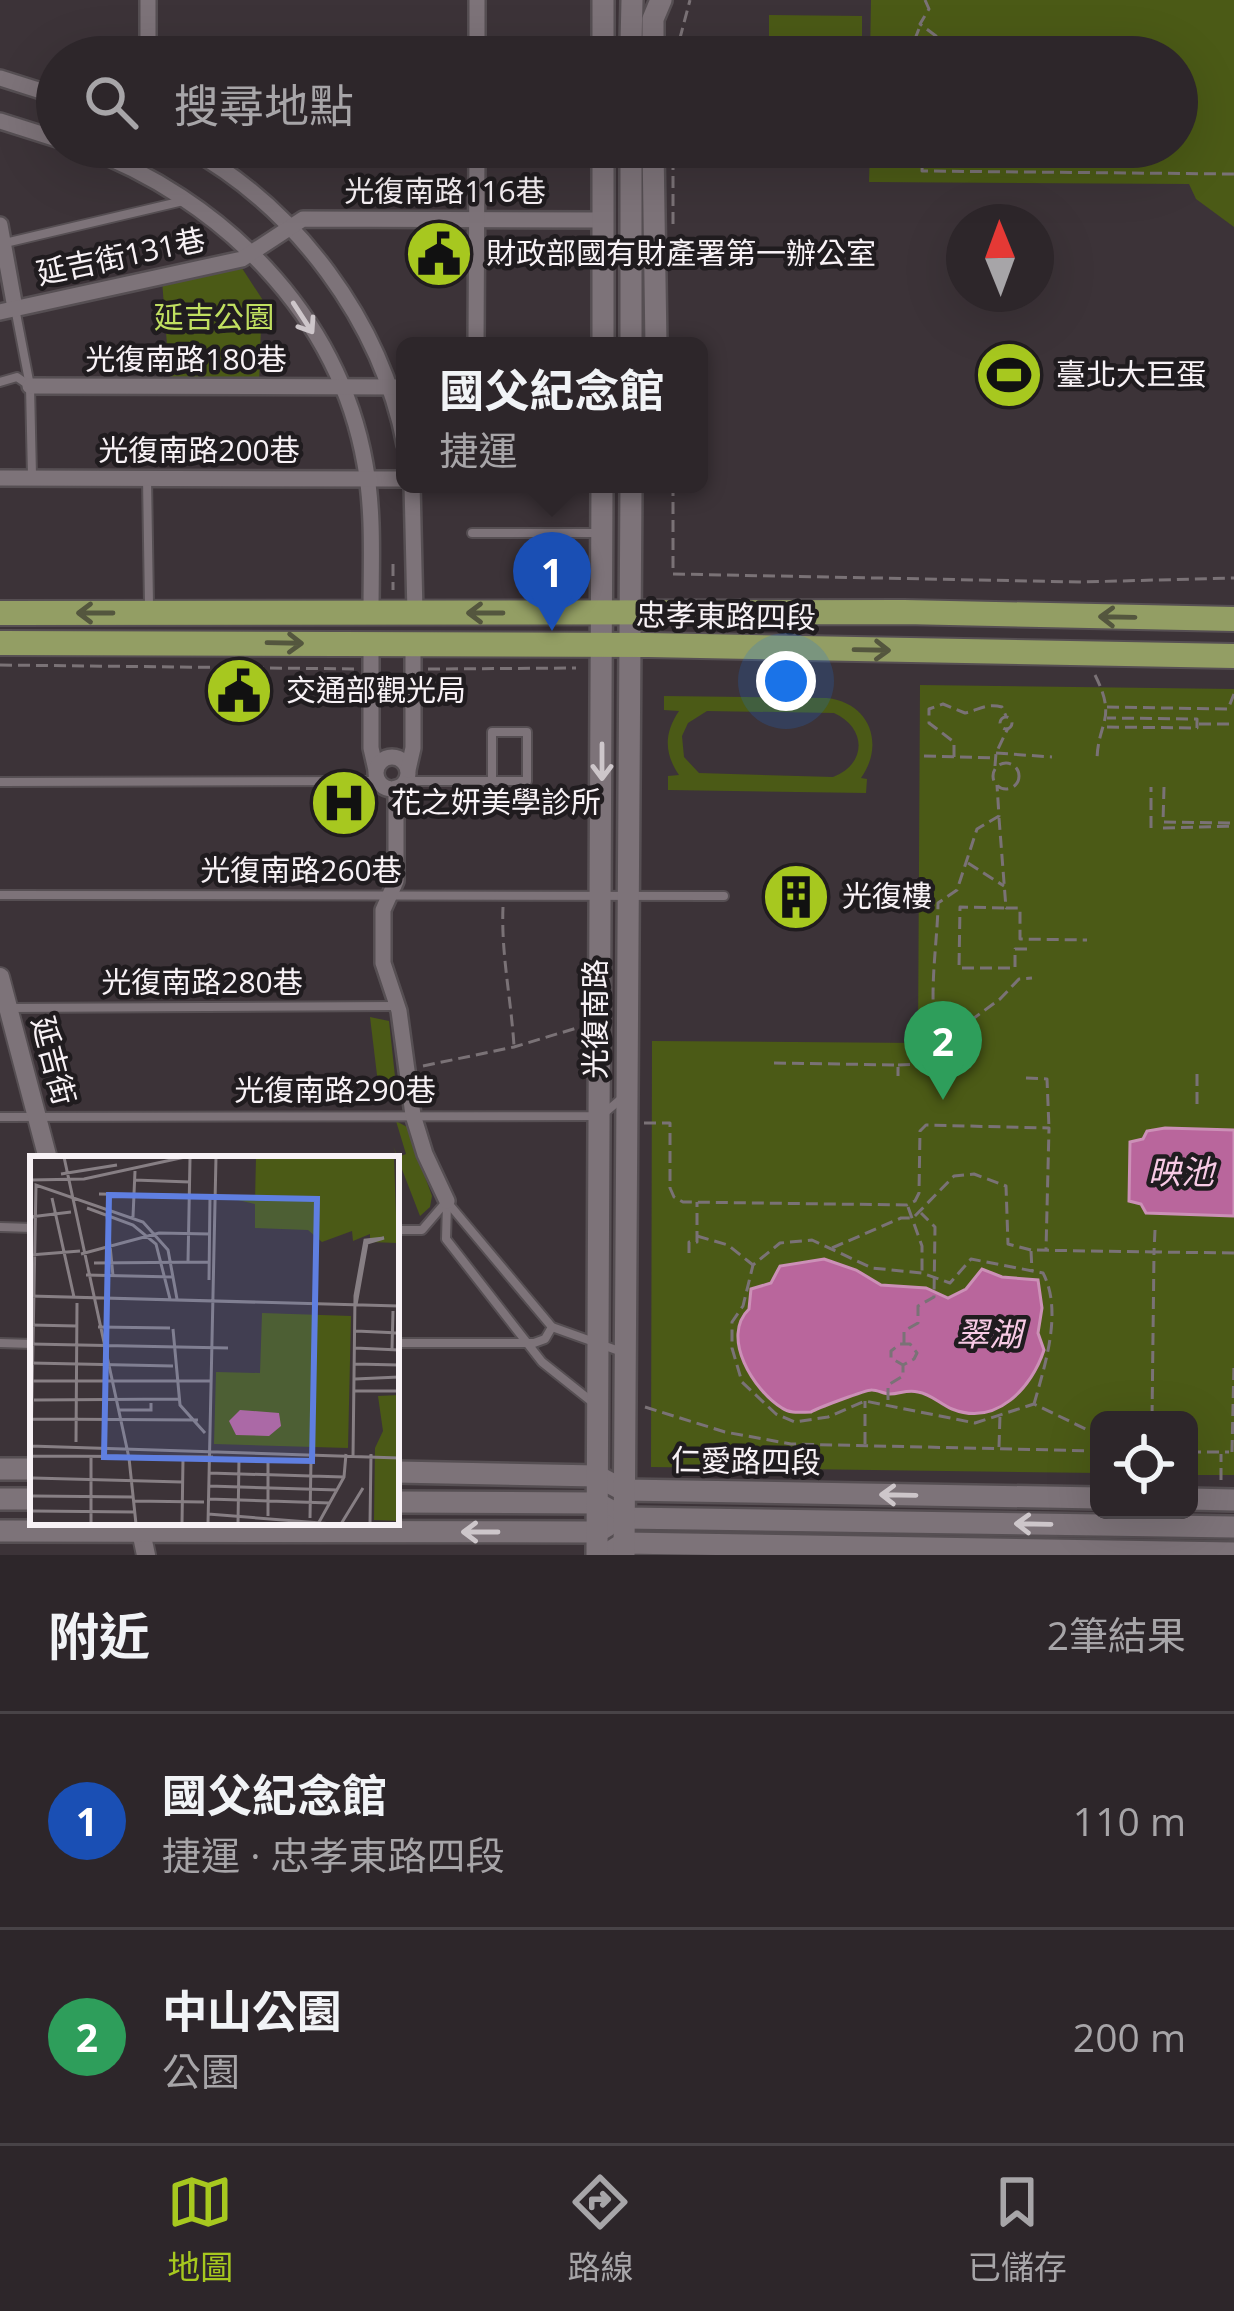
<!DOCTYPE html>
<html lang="zh-TW">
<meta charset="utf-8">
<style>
body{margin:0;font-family:"Open Sans","Noto Sans TC",sans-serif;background:#352e32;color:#f1f3f6}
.controls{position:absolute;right:36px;bottom:36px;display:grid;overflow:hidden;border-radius:18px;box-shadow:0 12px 48px #0002}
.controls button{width:108px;height:108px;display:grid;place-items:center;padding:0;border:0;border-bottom:3px solid #484347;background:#2d262a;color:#f1f3f6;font:60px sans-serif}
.compass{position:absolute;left:946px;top:204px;width:108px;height:108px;border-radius:50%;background:#2d262a;box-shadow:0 12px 48px #0002;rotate:359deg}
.you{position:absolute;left:786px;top:681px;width:42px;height:42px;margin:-30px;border:9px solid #fff;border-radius:50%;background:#1a73e8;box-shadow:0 0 0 18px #1a73e833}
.badge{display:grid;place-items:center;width:78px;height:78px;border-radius:50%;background:#a7c81f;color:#fff;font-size:39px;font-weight:700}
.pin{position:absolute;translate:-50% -99px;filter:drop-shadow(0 3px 6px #0008)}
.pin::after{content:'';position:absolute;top:63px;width:42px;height:36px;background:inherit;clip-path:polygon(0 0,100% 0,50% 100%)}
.popup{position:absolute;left:396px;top:337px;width:312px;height:156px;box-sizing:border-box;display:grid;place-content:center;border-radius:18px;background:#2d262a;filter:drop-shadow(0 3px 9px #0005);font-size:39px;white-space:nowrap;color:#a7a5a8}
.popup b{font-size:45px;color:#f1f3f6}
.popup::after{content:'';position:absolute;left:50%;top:100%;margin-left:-24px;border:24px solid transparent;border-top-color:#2d262a}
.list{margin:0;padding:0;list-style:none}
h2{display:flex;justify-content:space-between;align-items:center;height:156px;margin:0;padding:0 48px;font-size:51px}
h2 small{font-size:39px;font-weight:400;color:#a7a5a8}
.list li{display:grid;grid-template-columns:78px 1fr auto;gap:36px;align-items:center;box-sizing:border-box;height:216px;padding:0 48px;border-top:3px solid #484347}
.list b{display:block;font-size:45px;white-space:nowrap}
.list p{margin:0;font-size:39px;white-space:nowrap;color:#a7a5a8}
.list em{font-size:39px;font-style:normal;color:#a7a5a8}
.icon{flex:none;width:66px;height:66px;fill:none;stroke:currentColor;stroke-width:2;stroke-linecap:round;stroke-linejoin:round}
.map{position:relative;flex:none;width:1234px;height:1555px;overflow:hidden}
.search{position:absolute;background:#2d262a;box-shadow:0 12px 48px #0002;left:36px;right:36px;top:36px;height:132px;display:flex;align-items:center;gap:30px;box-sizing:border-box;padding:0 42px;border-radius:66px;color:#a7a5a8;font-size:45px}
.sheet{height:588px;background:#2d262a}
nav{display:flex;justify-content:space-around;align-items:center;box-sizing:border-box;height:168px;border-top:3px solid #484347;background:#2d262a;font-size:33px;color:#a7a5a8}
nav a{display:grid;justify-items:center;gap:6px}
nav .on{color:#a7c81f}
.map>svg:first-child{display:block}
</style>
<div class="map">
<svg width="1234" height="1555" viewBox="0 0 1234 1555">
<rect width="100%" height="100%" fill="#3c3338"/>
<g fill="#4b5a16" fill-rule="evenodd">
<path d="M 871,0 L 1234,0 L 1234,227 L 1196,199 L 1189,184 L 869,182 L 870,147 L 1177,147 L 1177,57 L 870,57 Z"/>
<path d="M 769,15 L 862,16 L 862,39 L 769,38 Z"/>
<path d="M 238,262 L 277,322 L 261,326 L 259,385 L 170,384 L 162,280 Z"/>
<path d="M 920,685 L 1234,689 L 1234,1475 L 1189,1475 L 1189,1420 L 1099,1420 L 1099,1473 L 651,1467 L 652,1041 L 918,1043 Z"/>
<path d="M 664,696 L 827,698 C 870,703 885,744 861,778 L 867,779 L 866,793 L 668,790 L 668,776 L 679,775 C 664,753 664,733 679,711 L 664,710 ZM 707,711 L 834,713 C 867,728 867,764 833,777 L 699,773 L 684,757 L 682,736 L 688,723 Z"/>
<path d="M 370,1017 L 389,1021 L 397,1095 L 380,1100 Z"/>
<path d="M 396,1121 L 407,1127 L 432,1196 L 430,1207 L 420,1216 L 393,1146 L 398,1157 L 406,1154 Z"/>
</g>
<g fill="#b9669c" stroke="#cc90b7" stroke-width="3">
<path d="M 1165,1128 L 1234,1130 L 1234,1216 L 1146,1213 L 1141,1204 L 1129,1201 L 1130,1142 L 1143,1139 L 1147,1131 Z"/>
<path d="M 824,1259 L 856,1270 L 881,1285 L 926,1288 L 948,1298 L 966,1289 L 982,1269 L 1002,1277 L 1038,1280 L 1042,1308 L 1038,1333 L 1044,1350 C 1032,1387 997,1427 952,1409 C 940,1404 931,1394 918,1392 C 907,1389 900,1394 890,1394 C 884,1394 878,1390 872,1390 C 868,1389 815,1409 811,1412 C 801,1412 790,1414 782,1408 C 754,1391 720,1337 749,1309 L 751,1289 L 771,1283 L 780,1266 Z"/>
</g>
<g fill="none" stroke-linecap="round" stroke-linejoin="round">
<g stroke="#564f53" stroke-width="12">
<g id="service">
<path d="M 5,243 L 183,201"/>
<path d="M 15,308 L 30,386 L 32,476"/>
<path d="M 0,382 L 17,377 L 30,386"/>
<path d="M 147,478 L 149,605"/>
<path d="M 472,533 L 600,533"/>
<path d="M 406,781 C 446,781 487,781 527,781 L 527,732 L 492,732 L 492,781"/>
<path d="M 0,782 L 378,781"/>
<path d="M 0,895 L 724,896"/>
<path d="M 8,1008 L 395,1006"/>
<path d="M 0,1117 L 601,1116 L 622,1098"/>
<path d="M 447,1203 L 446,1239 L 542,1362 L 591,1401"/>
<path d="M 448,1203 L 552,1327 L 622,1352"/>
<path d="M 0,1227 L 33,1228"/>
<path d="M 396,1230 L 422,1230 L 446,1202"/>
<path d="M 0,1343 L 33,1344"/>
<path d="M 396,1343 L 534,1343 L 545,1339 L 552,1327"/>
</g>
</g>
<g stroke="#564f53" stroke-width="20">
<g id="minor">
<path d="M 148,57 L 148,0"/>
<path d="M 477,57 L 477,0"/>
<path d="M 0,78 L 57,96"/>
<path d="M 0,121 L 57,139"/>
<path d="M 82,147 C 221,198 339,314 365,464 C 374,513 371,563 371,613"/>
<path d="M 186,147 C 296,207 381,321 405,445"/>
<path d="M 0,225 L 15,308"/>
<path d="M 0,312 L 242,259 L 303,219 L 603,220"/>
<path d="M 476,346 L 477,147"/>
<path d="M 30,386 L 405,387"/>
<path d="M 0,478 L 405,479"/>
<path d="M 412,484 L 415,613"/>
<path d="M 371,644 L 371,748 L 376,770"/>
<circle cx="392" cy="773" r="16"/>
<path d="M 408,770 L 413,748 L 413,644"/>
<path d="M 396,788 L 396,881 L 383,910 L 383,963 L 399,1011 L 413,1115 L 425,1154 L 447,1201"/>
</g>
</g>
<g stroke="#564f53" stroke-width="22">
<g id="tertiary">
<path d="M 0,977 L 48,1159"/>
<path d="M 139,1522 L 146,1555"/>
</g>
</g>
<g stroke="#564f53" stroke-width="26">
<g id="secondary">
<path d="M 603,0 L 603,57"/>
<path d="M 632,0 L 631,43 L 650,57"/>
<path d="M 653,57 L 653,19 L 661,0"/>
<path d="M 631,147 L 631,346"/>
<path d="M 653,147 L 656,346"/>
<path d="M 603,346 L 603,147"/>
<path d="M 0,1469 L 33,1469"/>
<path d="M 396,1472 L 597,1476 L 623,1490 L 1099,1498"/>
<path d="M 0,1499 L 33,1499"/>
<path d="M 1189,1499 L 1234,1500"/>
<path d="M 396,1502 L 597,1503 L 624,1518 L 1234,1527"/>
<path d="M 0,1531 L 597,1532 L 607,1526"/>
<path d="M 613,1550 L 624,1543 L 1234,1553"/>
<path d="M 597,1555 L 602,484"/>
<path d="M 624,1555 L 631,484"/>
</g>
</g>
<g stroke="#564f53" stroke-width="28">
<g id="primary">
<path d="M 0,613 L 904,612 L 1234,619"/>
<path d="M 0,643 L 648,645 L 1234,656"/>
</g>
</g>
<g stroke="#7a7276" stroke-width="3" stroke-dasharray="12 6" stroke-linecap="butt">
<path d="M 925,0 L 929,9 L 920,24 L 936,36 L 942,57"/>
<path d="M 675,57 L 690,0"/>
<path d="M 908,57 L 920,26"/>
<path d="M 923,147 L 922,171 L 1234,174"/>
<path d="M 673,224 L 673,147"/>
<path d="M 673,484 L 673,574 L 1081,582 L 1234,578"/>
<path d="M 393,564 L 393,590"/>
<path d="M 0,665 L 358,669"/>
<path d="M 428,669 L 576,668"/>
<path d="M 1095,675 C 1118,721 1097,721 1097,762"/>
<path d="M 1107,707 L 1228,709 L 1234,694"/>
<circle cx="1006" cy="723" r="6"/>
<path d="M 1199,724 L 1234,724"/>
<path d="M 1107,727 L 1197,728 L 1197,719 L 1107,718"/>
<path d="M 996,753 L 1052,757"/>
<path d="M 924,756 L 995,758"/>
<path d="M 954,757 L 954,742 L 929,723 L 929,709 L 943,704 L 965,713 C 979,710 986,703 1002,707 L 1006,716"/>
<circle cx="1006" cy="776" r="13"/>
<path d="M 995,766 L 996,753 L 1008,728"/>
<path d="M 1164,787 L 1163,822 L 1234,823"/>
<path d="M 999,818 L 1006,908 L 1020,908 L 1020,939 L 1087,940"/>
<path d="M 1151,828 L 1151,787"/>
<path d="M 1163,828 L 1234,826"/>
<path d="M 968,863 L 1004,886"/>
<path d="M 503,907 C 501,954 511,998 514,1046"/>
<path d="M 1004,908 L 960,907 L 959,968 L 1015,968 L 1015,949 L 1033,949"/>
<path d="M 943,1052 C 924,1017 938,944 938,903 L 957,890 L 977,829 L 999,816 L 997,785"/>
<path d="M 941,1056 L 952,1077"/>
<path d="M 774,1063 L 898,1065 L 898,1076"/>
<path d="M 898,1065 L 924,1064 L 937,1057 L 959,1029 L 1000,999 L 1019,979 L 1032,978"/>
<path d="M 423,1066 L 514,1047 L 580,1027"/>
<path d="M 1026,1078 L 1047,1079 L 1049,1128"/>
<path d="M 1197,1104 L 1197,1068"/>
<path d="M 644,1123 L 670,1123 L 670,1188 L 674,1197 L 683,1202 L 907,1205 L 915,1201 L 919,1193 L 920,1131 L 926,1125 L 1049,1128 L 1046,1250"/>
<path d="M 908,1207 L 922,1246 L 922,1272"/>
<path d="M 1155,1230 L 1154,1252 L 1234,1253"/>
<path d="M 697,1236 L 728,1245 L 753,1265"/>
<path d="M 832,1248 L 901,1218 L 913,1218 L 954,1176 L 974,1174 L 1006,1186 L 1008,1244 L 1031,1250 L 1154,1252 L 1152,1420"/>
<path d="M 1031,1251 L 1032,1271"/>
<path d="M 689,1253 L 689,1242 L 697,1242 L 697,1202"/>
<path d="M 904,1344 L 904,1331 L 918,1323 L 918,1306 L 934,1297 L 935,1227 L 921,1213"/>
<path d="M 888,1400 L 888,1385 L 903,1376 L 903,1365 L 914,1359 L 917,1353 L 910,1344 L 900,1344 L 891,1351 L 891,1358 L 903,1365"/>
<path d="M 1034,1404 C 1045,1365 1063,1311 1043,1273 L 971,1259 L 950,1283 L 922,1273 L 872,1268 L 812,1240 L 780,1243 L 753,1265 L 743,1306 L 732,1322 L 732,1348 L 742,1382 L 776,1414 L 795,1422 L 828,1417 L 865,1401 L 975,1423 L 1034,1404 L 1096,1434 L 1096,1451"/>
<path d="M 645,1407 L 725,1432 L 791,1444 L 1099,1451"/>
<path d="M 865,1444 L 865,1401"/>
<path d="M 999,1447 L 1000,1415"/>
<path d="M 1189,1452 L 1229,1452"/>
<path d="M 1232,1452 L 1234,1363"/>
<path d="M 1221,1480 L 1221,1454"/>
</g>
<use href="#service" stroke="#7d7379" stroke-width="8"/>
<use href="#minor" stroke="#7d7379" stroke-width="15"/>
<use href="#tertiary" stroke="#7d7379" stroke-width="18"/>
<use href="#secondary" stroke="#7d7379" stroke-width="21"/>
<use href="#primary" stroke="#939e64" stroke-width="24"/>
</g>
<defs><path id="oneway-shaft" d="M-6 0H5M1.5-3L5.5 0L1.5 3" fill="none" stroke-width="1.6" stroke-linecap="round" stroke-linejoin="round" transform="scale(3)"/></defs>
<g stroke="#cdc6ca">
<use href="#oneway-shaft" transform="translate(303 318) rotate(57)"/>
<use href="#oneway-shaft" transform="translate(602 762) rotate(90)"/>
<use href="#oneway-shaft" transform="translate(898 1495) rotate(-179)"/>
<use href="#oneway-shaft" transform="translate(1033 1524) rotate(-179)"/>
<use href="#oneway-shaft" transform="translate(480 1532) rotate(-180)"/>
</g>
<g stroke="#54563e">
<use href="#oneway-shaft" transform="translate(95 613) rotate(180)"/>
<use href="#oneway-shaft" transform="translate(485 613) rotate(-180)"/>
<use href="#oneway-shaft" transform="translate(1117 617) rotate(-179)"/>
<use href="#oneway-shaft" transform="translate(285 643) rotate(1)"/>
<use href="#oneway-shaft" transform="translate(872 650) rotate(1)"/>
</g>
<defs>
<g id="civic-disc" transform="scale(3.45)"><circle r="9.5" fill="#a7c81f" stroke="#201c1f"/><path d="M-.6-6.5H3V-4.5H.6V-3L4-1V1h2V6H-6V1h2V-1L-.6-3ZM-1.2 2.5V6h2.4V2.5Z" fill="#111"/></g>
<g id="stadium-disc" transform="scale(3.45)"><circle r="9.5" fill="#a7c81f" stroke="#201c1f"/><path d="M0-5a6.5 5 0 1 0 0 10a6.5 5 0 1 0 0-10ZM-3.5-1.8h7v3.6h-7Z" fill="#111"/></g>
<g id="hospital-disc" transform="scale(3.45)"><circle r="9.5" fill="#a7c81f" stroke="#201c1f"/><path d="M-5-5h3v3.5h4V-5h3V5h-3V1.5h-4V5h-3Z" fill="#111"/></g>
<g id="building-disc" transform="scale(3.45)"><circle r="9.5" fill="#a7c81f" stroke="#201c1f"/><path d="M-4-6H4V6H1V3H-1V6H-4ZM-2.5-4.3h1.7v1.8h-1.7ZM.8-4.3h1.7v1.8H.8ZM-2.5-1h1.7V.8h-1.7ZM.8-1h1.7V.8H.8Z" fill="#111"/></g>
</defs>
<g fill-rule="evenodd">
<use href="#civic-disc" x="439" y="254"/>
<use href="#stadium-disc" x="1009" y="375"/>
<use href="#civic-disc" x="239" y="691"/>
<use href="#hospital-disc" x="344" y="803"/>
<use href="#building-disc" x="796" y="897"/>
</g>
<g text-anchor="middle" stroke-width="9" stroke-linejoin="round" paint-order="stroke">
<g font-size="30" fill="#f8f2f6" stroke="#201c1f">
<text x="445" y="202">光復南路116巷</text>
<text transform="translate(121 257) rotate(-12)" y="10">延吉街131巷</text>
<text x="186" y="370">光復南路180巷</text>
<text x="199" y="461">光復南路200巷</text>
<text transform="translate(726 617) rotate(1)" y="10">忠孝東路四段</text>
<text x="301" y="881">光復南路260巷</text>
<text x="202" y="993">光復南路280巷</text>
<text transform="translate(596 1019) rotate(-90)" y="10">光復南路</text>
<text transform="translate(53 1061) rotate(75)" y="10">延吉街</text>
<text x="335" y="1101">光復南路290巷</text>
<text transform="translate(746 1462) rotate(1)" y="10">仁愛路四段</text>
</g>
<g font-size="30" fill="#f8f2f6" stroke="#201c1f" text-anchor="start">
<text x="486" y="264">財政部國有財產署第一辦公室</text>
<text x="1056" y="385">臺北大巨蛋</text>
<text x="286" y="701">交通部觀光局</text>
<text x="391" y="813">花之妍美學診所</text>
<text x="842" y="907">光復樓</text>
</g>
<g font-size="30" fill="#c0df60" stroke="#201c1f">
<text x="214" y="328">延吉公園</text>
</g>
<g font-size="33" font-style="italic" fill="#f8cae5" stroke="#201c1f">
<text x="1181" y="1184">映池</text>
<text x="989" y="1346">翠湖</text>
</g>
</g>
<g transform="translate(30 1156)">
<rect width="369" height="369" fill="#3c3338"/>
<path d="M 226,1 L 364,3 L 367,87 L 340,86 L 340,78 L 323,85 L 322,75 L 292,86 L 278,74 L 225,72 L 225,48 L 208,44 L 225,44 ZM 232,157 L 321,160 L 318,292 L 184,288 L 186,216 L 230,217 ZM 369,239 L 369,365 L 344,364 L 345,292 L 353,275 L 348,240 Z" fill="#4b5a16"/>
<path d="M 210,254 L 249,257 L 251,270 L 239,280 L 206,279 L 199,265 Z" fill="#b9669c"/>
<path fill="none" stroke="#877f84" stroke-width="3" d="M 34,1 L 99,302 L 106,368M 31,18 L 87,9M 0,24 L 54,23 L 155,1M 104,24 L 160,26M 69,38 L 180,40M 22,42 L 44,141M 57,52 L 103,69 L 126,88 L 140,143M 77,59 L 83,120M 0,61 L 41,56M 103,61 L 105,15M 51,98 L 129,77 L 180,78M 0,99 L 50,95M 158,106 L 160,3M 64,107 L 179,106M 56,119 L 144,121M 179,124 L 180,40M 0,140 L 369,150M 0,169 L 47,170M 68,171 L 140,172M 143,173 L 150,249 L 175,277M 326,175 L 369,177M 1,188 L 198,192M 325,192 L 369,194M 362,193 L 363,155M 1,207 L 143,210M 325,208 L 369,209M 325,223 L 369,221M 1,225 L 181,225M 324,235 L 369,235M 4,244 L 150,243M 88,254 L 121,254 L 121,247M 1,263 L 168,264M 46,286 L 47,147M 0,290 L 369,302M 0,300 L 183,301M 323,301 L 325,140 L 335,84 L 354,82 L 337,87 L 326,149M 179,317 L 314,321M 3,322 L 152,326M 179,330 L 308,334M 3,340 L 103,341M 178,343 L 300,347M 0,344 L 6,29 L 113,66 L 138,94 L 147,143M 103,345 L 174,346M 3,355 L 105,356M 178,358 L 303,368M 238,360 L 238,303M 280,362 L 281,304M 61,368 L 61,301M 152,368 L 153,303M 178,368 L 186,1M 208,368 L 209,302M 288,368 L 314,321 L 316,298M 311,368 L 333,332M 340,368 L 341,298"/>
<path fill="#5f7fe1" fill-opacity="0.15" stroke="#5f7fe1" stroke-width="6" d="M 79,39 L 287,43 L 282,305 L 74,301 Z"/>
<rect width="369" height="369" fill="none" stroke="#f8f2f6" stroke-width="6"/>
</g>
</svg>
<div class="controls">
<button><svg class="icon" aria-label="locate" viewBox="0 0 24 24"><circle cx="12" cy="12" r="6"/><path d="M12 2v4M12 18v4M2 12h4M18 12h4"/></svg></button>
</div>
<svg class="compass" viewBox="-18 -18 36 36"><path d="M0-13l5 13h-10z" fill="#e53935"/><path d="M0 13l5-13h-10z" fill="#a7a5a8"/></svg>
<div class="you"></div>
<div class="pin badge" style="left:552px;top:631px;background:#1a4fb4">1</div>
<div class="popup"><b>國父紀念館</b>捷運</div>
<div class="pin badge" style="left:943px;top:1100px;background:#2e9e5b">2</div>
<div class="search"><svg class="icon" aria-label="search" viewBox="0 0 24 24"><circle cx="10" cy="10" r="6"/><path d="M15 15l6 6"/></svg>搜尋地點</div>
</div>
<section class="sheet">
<h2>附近<small>2筆結果</small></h2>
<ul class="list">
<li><span class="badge" style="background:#1a4fb4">1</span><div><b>國父紀念館</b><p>捷運 · 忠孝東路四段</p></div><em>110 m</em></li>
<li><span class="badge" style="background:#2e9e5b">2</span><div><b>中山公園</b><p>公園</p></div><em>200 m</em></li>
</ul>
</section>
<nav>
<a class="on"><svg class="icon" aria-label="map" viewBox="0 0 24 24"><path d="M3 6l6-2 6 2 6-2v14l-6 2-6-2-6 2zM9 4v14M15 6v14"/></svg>地圖</a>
<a><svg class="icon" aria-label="directions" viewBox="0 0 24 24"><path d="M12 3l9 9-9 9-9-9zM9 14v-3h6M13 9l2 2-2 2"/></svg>路線</a>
<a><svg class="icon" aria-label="saved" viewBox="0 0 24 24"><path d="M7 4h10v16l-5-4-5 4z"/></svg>已儲存</a>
</nav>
